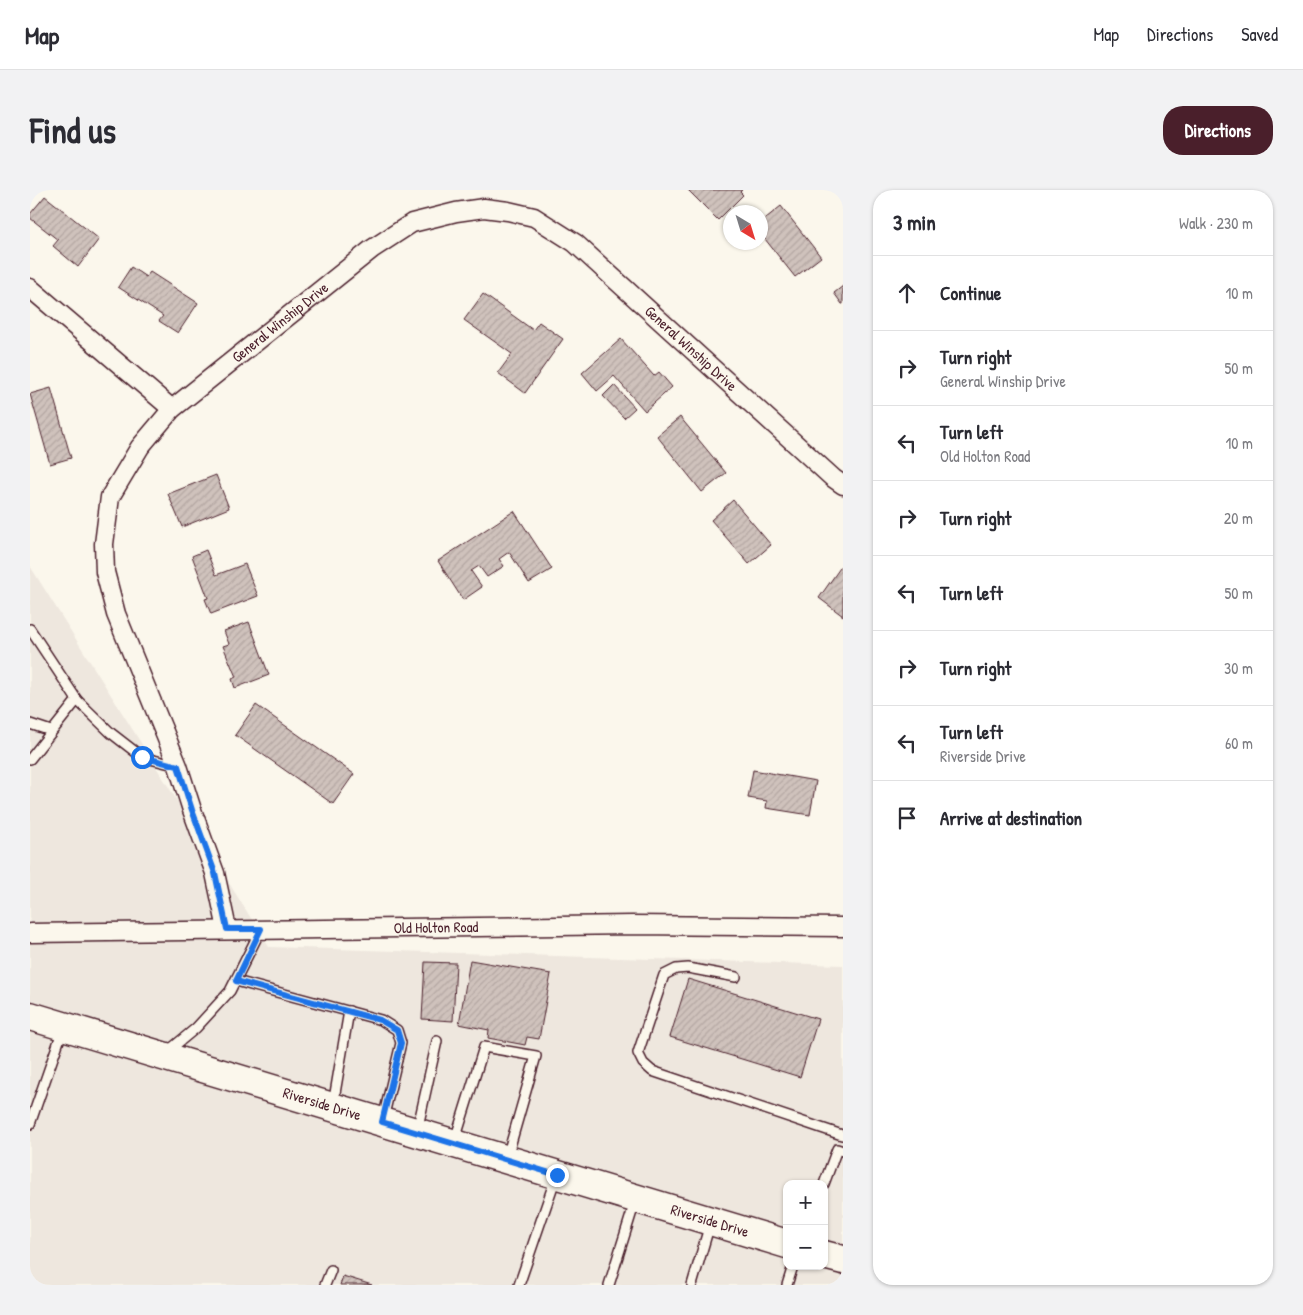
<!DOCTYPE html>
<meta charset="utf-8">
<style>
body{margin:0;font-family:"Patrick Hand",sans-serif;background:#f2f2f3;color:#2b2b33}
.controls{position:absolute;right:15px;bottom:15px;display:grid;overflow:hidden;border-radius:10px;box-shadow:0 1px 4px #0004}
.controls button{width:45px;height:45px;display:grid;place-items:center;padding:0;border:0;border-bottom:1px solid #e1e1e2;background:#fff;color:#2b2b33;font:25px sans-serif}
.compass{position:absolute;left:693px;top:15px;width:45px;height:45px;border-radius:50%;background:#fff;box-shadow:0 1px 4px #0004;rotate:142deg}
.stop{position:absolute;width:15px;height:15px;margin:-11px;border:4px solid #1a73e8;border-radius:50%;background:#fff}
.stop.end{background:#1a73e8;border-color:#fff;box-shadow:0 1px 5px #0008}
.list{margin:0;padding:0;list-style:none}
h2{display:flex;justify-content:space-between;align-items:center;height:65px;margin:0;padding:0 20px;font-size:21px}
h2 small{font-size:16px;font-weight:400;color:#7c7c81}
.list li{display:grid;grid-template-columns:32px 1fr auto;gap:15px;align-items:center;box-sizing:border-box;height:75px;padding:0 20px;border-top:1px solid #e1e1e2}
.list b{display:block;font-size:19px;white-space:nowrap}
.list p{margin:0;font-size:16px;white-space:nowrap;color:#7c7c81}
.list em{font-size:16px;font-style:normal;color:#7c7c81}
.icon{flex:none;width:28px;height:28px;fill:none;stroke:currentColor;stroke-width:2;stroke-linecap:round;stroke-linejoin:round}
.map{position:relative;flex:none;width:813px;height:1095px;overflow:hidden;border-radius:20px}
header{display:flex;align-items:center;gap:30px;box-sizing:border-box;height:70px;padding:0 25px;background:#fff;border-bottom:1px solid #e1e1e2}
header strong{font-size:24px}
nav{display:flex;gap:28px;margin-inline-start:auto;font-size:18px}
.intro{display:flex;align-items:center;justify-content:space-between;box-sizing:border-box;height:120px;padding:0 30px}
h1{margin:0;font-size:35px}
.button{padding:12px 22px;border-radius:20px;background:#4a1f2b;color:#fff;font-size:18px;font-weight:700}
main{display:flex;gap:30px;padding:0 30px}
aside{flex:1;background:#fff;border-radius:20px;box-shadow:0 1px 4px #0004}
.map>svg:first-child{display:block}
</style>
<header>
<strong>Map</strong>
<nav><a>Map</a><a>Directions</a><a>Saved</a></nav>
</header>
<div class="intro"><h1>Find us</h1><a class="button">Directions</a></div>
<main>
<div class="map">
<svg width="813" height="1095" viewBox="0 0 813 1095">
<defs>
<pattern id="building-hatch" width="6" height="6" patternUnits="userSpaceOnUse" patternTransform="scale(1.25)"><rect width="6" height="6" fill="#cfc2bc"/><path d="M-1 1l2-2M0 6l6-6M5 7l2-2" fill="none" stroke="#b3a6a2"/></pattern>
</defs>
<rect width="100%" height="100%" fill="#fbf7ec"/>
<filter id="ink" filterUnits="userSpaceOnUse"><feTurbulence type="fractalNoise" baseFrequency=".02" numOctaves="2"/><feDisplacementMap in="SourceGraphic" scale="10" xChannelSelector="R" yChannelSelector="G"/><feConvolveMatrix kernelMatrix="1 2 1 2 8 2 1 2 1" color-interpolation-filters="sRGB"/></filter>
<g filter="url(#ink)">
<path fill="#eee7de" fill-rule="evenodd" d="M 0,376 L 239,757 L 813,775 L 813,1095 L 0,1095 ZM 757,994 L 794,994 L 794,1076 L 757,1076 Z"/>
<g fill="url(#building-hatch)" stroke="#4a1f2b">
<path d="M 658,0 L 712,0 L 710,2 L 713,5 L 688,30 Z"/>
<path d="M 15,6 L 69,49 L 48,77 L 23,56 L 28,50 L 0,28 L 0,24 Z"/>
<path d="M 751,16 L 791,67 L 765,87 L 731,44 L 731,32 Z"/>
<path d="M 101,77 L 116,87 L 120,82 L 168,113 L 148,143 L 129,131 L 133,126 L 88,97 Z"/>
<path d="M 813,96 L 813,114 L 812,114 L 804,103 Z"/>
<path d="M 453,104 L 503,140 L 509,132 L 533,149 L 495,203 L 468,183 L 482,164 L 434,130 Z"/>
<path d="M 591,149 L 624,186 L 629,182 L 642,197 L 615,221 L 584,186 L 567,201 L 552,183 Z"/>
<path d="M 584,195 L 605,218 L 594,228 L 573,206 Z"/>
<path d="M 21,198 L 41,268 L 20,274 L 0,204 Z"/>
<path d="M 650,227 L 696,283 L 672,302 L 627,246 Z"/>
<path d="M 186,285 L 199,318 L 152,337 L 138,304 Z"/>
<path d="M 703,310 L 741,355 L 719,374 L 681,330 Z"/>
<path d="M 484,321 L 522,379 L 499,393 L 479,362 L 469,369 L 474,376 L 457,387 L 449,376 L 441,381 L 452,397 L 433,410 L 408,371 Z"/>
<path d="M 176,360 L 186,385 L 215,374 L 228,406 L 181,424 L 175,409 L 178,408 L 162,366 Z"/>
<path d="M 812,375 L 813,376 L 813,426 L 789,408 Z"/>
<path d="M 219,432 L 239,485 L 205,498 L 202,489 L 206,487 L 193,456 L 199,454 L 194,441 Z"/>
<path d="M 226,515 L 324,584 L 303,614 L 205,545 Z"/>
<path d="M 723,580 L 786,591 L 780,625 L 736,618 L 737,611 L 718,608 Z"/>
<path d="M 440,770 L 521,784 L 509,849 L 497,847 L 495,855 L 458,848 L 459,840 L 429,834 Z"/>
<path d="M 395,772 L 426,773 L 423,831 L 392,829 Z"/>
<path d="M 658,789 L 788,829 L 770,887 L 640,847 Z"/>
<path d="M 313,1086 L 342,1095 L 310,1095 Z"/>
</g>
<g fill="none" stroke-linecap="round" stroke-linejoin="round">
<g stroke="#4a1f2b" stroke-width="12">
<g id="lane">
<path d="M 0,439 L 47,510 L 81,543 L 112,567 L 148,576"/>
<path d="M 0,534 L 21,541"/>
<path d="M 0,569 L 47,510"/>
<path d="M 706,787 L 658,778 L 646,779 L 634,785 L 608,863 L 613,873 L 622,881 L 812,945"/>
<path d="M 206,791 L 351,830 L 367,840 L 371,853 L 353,929"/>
<path d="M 137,862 L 166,838 L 200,801 L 231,739"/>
<path d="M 303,915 L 319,821"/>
<path d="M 0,934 L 33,839"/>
<path d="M 387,941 L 407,851"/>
<path d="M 425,950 L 454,857 L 506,866 L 477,967"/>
<path d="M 794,994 L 807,959 L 813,961"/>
<path d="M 295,1095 L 301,1080"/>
<path d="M 489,1095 L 526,987"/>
<path d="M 579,1095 L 605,1012"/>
<path d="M 662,1095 L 680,1034"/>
<path d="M 757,1095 L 763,1076"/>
</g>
</g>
<g stroke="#4a1f2b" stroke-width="21">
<g id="street">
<path d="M 0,98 L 142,219"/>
<path id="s1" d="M 197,739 L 185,683 L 162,620 L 148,576 L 86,424 L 75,382 L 74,354 L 80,307 L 110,257 L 142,219 L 342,59 L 382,33 L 426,22 L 454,18 L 478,21 L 504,27 L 545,53 L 803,288 L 813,295"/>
<path id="s2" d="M 0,743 L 602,735 L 813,737"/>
</g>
</g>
<g stroke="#4a1f2b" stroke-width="31">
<g id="primary">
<path id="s3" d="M 0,826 L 757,1054"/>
<path d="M 794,1065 L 813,1070"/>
</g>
</g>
<use href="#lane" stroke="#fbf7ec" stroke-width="9"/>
<use href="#street" stroke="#fbf7ec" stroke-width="18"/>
<use href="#primary" stroke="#fbf7ec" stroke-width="28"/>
</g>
</g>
<g fill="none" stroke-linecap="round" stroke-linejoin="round" filter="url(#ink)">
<path stroke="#1a73e8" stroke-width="6" d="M 112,567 L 148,576 L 162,620 L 185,683 L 197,739 L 231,739 L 206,791 L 350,830 L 367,840 L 371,853 L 352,932 L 527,985"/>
</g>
<g text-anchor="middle" stroke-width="4" stroke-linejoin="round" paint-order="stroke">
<g font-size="15" fill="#4a1f2b" stroke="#fbf7ec">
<text dy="5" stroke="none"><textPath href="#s1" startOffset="700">General Winship Drive</textPath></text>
<text dy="5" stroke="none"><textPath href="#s1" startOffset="1195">General Winship Drive</textPath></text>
<text dy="5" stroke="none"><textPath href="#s2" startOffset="406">Old Holton Road</textPath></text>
<text dy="5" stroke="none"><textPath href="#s3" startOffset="305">Riverside Drive</textPath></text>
<text dy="5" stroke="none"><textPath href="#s3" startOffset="710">Riverside Drive</textPath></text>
</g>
</g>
</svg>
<div class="controls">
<button>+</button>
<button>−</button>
</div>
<svg class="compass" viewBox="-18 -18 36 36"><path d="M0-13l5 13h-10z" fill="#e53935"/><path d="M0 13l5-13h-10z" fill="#7c7c81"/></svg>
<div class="stop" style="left:112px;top:567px"></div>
<div class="stop end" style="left:527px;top:985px"></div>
</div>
<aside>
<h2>3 min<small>Walk · 230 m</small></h2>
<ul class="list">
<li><svg class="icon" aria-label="ahead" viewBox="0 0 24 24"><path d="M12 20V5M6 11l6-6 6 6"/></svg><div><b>Continue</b></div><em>10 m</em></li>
<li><svg class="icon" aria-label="right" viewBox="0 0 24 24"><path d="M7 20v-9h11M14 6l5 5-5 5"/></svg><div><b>Turn right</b><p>General Winship Drive</p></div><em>50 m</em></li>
<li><svg class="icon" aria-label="left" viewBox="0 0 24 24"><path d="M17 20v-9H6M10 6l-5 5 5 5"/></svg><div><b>Turn left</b><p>Old Holton Road</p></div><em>10 m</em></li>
<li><svg class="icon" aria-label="right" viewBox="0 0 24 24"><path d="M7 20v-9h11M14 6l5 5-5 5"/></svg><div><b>Turn right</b></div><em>20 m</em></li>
<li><svg class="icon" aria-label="left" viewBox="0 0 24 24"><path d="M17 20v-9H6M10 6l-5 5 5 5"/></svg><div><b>Turn left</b></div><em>50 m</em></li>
<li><svg class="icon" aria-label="right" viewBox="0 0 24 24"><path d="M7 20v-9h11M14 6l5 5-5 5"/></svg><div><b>Turn right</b></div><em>30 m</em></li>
<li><svg class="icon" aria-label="left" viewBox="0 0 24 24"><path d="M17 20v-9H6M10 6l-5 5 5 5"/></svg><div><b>Turn left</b><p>Riverside Drive</p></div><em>60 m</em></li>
<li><svg class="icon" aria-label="arrive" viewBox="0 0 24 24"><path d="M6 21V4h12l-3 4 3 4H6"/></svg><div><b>Arrive at destination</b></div></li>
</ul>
</aside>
</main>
